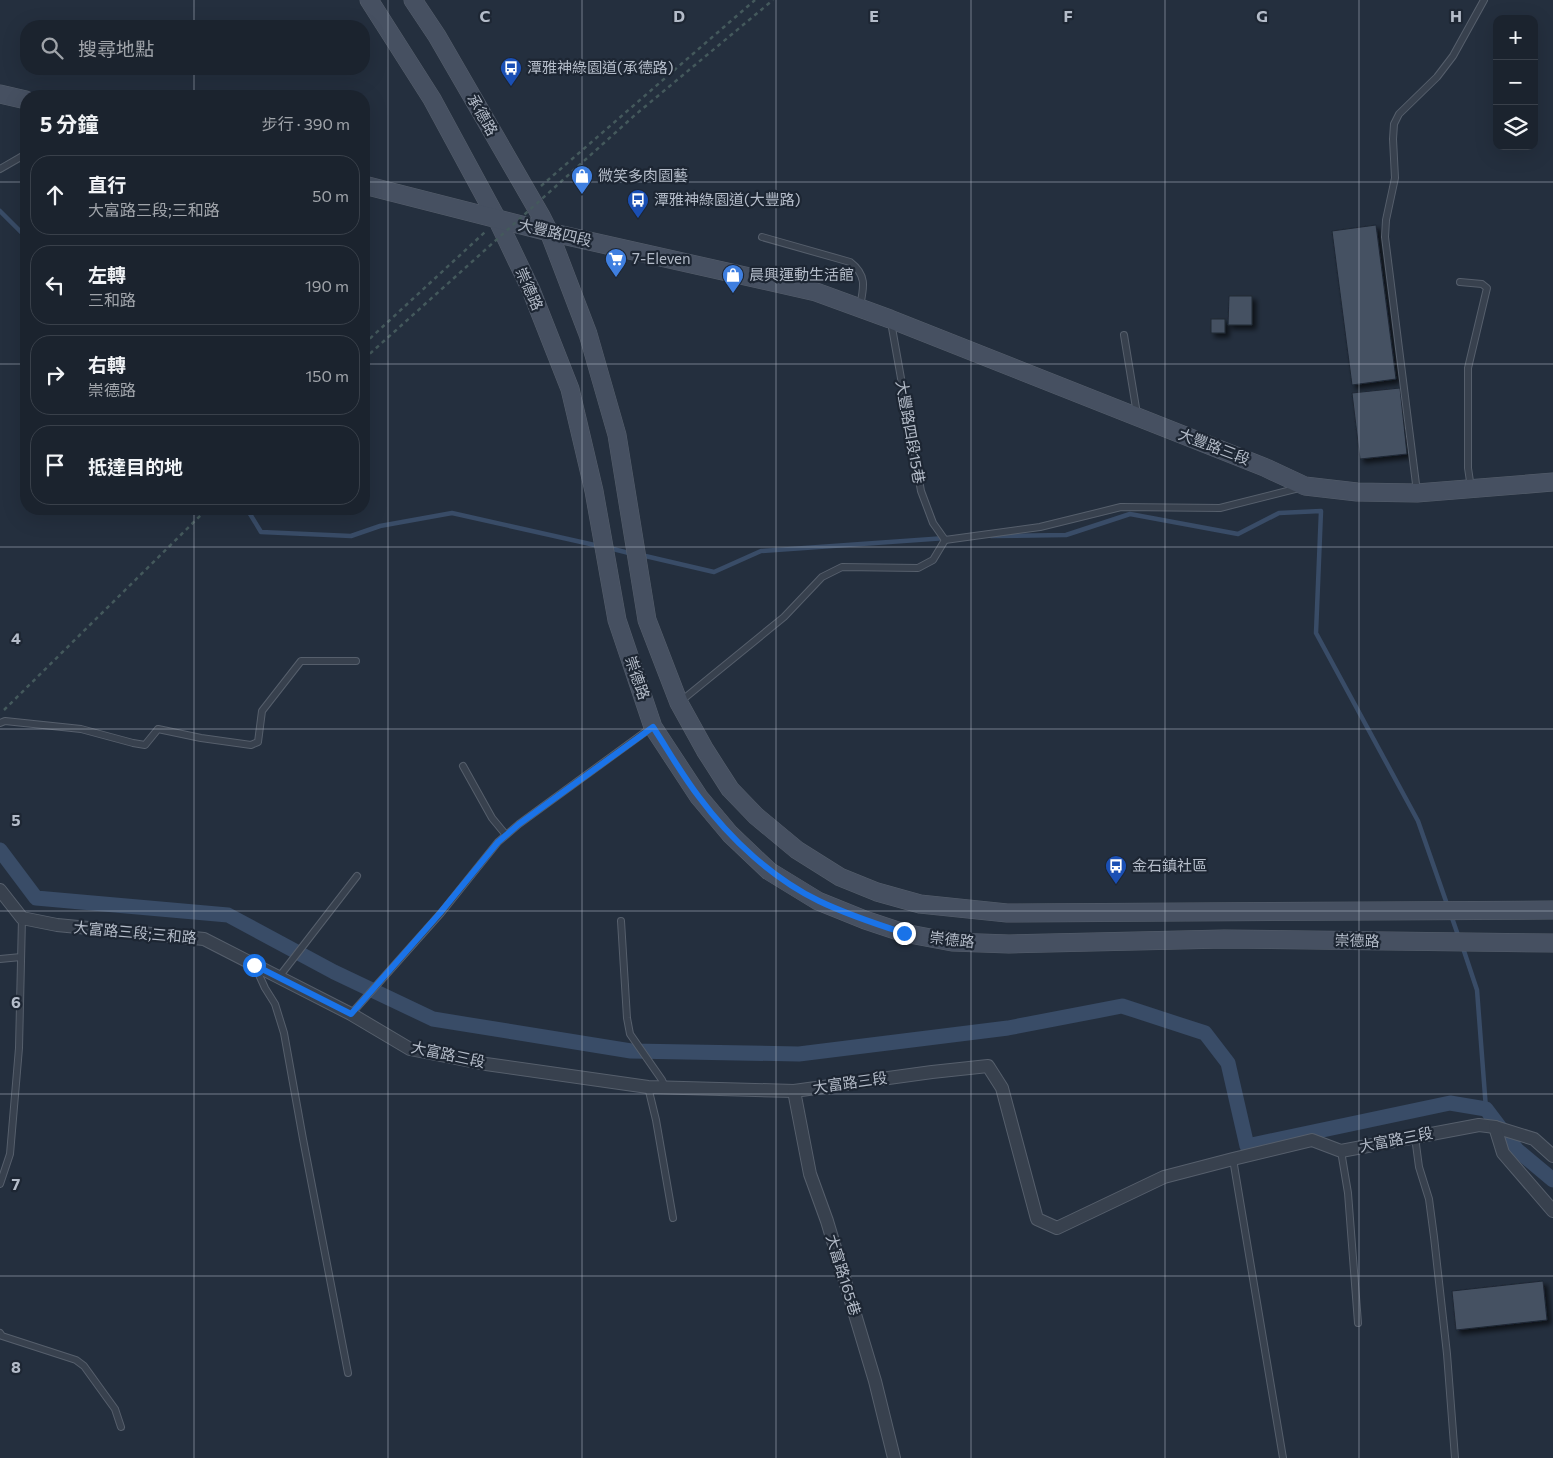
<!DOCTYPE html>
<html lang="zh-TW">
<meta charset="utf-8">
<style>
body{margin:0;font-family:Commissioner,"Noto Sans TC",sans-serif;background:#282f3a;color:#f1f3f6}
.controls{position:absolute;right:15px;top:15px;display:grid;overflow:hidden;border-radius:10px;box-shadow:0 5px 20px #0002}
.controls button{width:45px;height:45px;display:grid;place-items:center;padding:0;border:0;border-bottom:1px solid #39404a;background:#1b232e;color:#f1f3f6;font:25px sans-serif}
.stop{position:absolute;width:15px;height:15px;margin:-11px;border:4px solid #1a73e8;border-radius:50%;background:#fff}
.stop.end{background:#1a73e8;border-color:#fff;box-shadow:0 1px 5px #0008}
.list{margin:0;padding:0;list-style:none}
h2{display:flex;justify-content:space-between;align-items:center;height:65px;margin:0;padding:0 20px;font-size:21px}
h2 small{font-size:16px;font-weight:400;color:#a0a4aa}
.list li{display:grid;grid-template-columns:32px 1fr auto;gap:15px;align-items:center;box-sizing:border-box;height:80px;margin:0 10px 10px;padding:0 10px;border:1px solid #39404a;border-radius:20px}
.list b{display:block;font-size:19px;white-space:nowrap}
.list p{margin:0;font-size:16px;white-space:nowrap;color:#a0a4aa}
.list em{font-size:16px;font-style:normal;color:#a0a4aa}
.icon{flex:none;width:28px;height:28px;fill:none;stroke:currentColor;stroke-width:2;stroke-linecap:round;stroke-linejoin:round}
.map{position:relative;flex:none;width:1553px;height:1458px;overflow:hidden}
.search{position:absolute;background:#1b232e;box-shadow:0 5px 20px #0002;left:20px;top:20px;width:350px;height:55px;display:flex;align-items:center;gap:12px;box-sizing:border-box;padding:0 18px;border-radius:20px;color:#a0a4aa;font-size:19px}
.panel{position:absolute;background:#1b232e;box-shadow:0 5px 20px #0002;left:20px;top:90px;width:350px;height:425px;border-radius:20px}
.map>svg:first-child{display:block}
</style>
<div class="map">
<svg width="1553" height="1458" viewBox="0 0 1553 1458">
<defs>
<filter id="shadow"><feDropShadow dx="4" dy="4" stdDeviation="2.5" flood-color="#0009"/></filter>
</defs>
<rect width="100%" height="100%" fill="#242f3e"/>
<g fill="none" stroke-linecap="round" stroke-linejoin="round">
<g stroke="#394c67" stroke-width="4.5">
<path d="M 0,211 L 26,237"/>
<path d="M 247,509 L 261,532 L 351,536 L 380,526 L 452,513 L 599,546"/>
<path d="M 991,536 L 1066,535 L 1130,514 L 1238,534 L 1279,513 L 1321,511 L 1316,633 L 1418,821 L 1448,907"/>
<path d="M 609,548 L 633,554"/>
<path d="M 641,555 L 714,572 L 761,551 L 946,538"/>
<path d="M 1451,915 L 1459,938"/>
<path d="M 1462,945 L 1477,990 L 1486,1109"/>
</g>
<path stroke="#394c67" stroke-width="15" d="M 0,850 L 36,898 L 228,915 L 334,972 L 433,1019 L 631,1051 L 799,1054 L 1008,1028 L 1122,1006 L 1205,1033 L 1228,1063 L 1247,1146 L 1450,1103 L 1486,1109 L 1517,1150 L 1553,1180"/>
</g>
<g fill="#455162" stroke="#1f2835" filter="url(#shadow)">
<path d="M 1376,225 L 1396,379 L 1352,385 L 1332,231 Z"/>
<path d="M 1229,296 L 1252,296 L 1252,325 L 1228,325 Z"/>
<rect x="1211" y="319" width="14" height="14"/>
<path d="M 1400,388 L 1407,454 L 1360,459 L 1352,393 Z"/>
<path d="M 1543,1281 L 1547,1320 L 1456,1330 L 1452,1291 Z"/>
</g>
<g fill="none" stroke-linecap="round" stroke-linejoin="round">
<g stroke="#565f6c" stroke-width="8">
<g id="lane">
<path d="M 0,169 L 26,154"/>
<path d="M 762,237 L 850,262 C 867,275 864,287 860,306"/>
<path d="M 1460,282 L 1482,284 L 1487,288 L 1468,368 L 1468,468 L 1471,488"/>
<path d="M 891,322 L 921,491 L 933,523 L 945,540"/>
<path d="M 1124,335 L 1137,414"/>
<path d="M 1417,492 L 1385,237 L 1386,220 L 1395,178 L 1393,139 L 1394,124 L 1399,114 L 1437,77 L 1453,56 L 1484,0"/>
<path d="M 945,540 L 1040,527 L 1121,507 L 1220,508 L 1299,488"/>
<path d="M 681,701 L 784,617 L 822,577 L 842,567 L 918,568 L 933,560 L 945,540"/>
<path d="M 0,723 L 5,721 L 81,729 L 133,743 L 145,745 L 158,729 L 201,738 L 251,745 L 258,742 L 262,711 L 301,661 L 356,661"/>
<path d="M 463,766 L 492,818 L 506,835"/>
<path d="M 621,921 L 627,1018 L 630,1034 L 662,1080 L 665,1087"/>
<path d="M 0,959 L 21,957"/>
<path d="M 255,966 L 265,988 L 275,1004 L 284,1033 L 303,1139 L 348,1373"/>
<path d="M 279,977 L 357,876"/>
<path d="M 351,1014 L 441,913 L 498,842 L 519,824 L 652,727"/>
<path d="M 648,1087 L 656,1120 L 673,1218"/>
<path d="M 1415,1137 L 1419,1167 L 1429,1199 L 1434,1237 L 1447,1354 L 1455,1458"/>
<path d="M 1341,1151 L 1348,1193 L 1358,1323"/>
<path d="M 1233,1159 L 1283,1458"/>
<path d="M 0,1184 L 10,1154 L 19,1048 L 22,918"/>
<path d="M 0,1333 L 2,1336 L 76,1360 L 84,1366 L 115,1409 L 121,1427"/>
</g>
</g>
<g stroke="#565f6c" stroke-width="14">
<g id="street">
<path d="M 0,890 L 22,918 L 57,925 L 204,939 L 351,1014 L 410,1049 L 486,1064 L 648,1087 L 794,1091 L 932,1072 L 988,1066 L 1002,1088 L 1037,1219 L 1057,1228 L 1164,1177 L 1233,1159 L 1312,1140 L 1341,1151 L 1479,1125 L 1495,1127 L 1534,1139 L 1553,1156"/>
<path d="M 794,1091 L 810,1174 L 827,1221 L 875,1381 L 894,1458"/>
<path d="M 1495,1127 L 1503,1153 L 1553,1211"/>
</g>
</g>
<g stroke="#565f6c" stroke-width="19">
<g id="secondary">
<path d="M 369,0 L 432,99 L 497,219 L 531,290 L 570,389 L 594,491 L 617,620 L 653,727 L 699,797 L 730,834 L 769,871 L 818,901 L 865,920 L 904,933 L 952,942 L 1009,944 L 1224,939 L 1553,943"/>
<path d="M 413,0 L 437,36 L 541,216 L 549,232 L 588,334 L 617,435 L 647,620 L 679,703 L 705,750 L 730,789 L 756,816 L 797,850 L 840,877 L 877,892 L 920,904 L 1007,913 L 1553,910"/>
<path d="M 0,94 L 26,100"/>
<path d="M 364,185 L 549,232 L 816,292 L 890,319 L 1264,467 L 1305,486 L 1357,492 L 1417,493 L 1553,482"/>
</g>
</g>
<g stroke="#44595c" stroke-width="2.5" stroke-dasharray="4 4" stroke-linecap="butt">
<path d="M 541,186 L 755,0"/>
<path d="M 364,344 L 485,232"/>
<path d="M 4,710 L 207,509"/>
</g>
<use href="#lane" stroke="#38414e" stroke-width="6"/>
<use href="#street" stroke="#38414e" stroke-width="12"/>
<use href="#secondary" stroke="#465061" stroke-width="18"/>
<path stroke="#44595c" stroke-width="2.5" stroke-dasharray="4 4" stroke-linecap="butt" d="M 364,359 L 635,115 L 773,0"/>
</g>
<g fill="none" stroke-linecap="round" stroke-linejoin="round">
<path stroke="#1a73e8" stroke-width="6" d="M 254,965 L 351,1014 L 440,913 L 498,842 L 519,824 L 653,727 C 668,750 682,775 699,797 C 730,839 772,878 819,901 C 846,914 876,924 904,933"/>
</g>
<path fill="none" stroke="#b4bcc9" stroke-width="1" stroke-opacity="0.55" d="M 194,0 L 194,26M 388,0 L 388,1458M 582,0 L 582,1458M 776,0 L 776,1458M 971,0 L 971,1458M 1165,0 L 1165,1458M 1359,0 L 1359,1458M 194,69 L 194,96M 0,182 L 26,182M 364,182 L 1553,182M 0,364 L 26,364M 364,364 L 1553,364M 194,509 L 194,1458M 0,547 L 1553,547M 0,729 L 1553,729M 0,911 L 1553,911M 0,1094 L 1553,1094M 0,1276 L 1553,1276"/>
<defs>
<g id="bus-pin" transform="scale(1.125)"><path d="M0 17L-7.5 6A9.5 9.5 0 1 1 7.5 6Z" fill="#1a4fb4" stroke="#1d2633"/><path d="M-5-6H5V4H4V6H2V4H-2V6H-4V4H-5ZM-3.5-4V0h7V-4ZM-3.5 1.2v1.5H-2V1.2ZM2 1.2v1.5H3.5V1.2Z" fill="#fff"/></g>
<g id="shop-pin" transform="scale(1.125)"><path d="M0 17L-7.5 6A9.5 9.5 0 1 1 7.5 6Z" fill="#3f7fe0" stroke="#1d2633"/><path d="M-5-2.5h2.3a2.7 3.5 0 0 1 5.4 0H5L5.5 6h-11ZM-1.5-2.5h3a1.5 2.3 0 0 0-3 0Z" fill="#fff"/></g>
<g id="supermarket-pin" transform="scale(1.125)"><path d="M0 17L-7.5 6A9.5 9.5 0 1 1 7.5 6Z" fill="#3f7fe0" stroke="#1d2633"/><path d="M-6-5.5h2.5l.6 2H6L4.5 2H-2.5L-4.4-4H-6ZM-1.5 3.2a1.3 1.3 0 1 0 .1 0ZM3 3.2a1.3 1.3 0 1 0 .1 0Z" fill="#fff"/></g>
</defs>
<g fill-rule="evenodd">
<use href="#bus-pin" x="511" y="68"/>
<use href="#shop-pin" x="582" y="176"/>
<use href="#bus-pin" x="638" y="200"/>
<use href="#supermarket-pin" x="616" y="259"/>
<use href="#shop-pin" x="733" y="275"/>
<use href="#bus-pin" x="1116" y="866"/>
</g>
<g text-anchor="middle" stroke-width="4.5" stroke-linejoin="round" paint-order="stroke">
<g font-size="15" fill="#b4bcc9" stroke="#1d2633" text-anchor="start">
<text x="527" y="73">潭雅神綠園道(承德路)</text>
<text x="598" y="181">微笑多肉園藝</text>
<text x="654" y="205">潭雅神綠園道(大豐路)</text>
<text x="632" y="264">7-Eleven</text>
<text x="749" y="280">晨興運動生活館</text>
<text x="1132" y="871">金石鎮社區</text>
</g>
<g font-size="15" fill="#b4bcc9" stroke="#1d2633">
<text transform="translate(482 115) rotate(60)" y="5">承德路</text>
<text transform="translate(555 233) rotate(13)" y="5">大豐路四段</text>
<text transform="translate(529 289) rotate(66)" y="5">崇德路</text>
<text transform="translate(910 432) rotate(80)" y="5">大豐路四段15巷</text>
<text transform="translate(1214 447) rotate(21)" y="5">大豐路三段</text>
<text transform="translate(637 678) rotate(71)" y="5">崇德路</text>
<text transform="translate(135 933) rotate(5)" y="5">大富路三段;三和路</text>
<text transform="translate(952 940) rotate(6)" y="5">崇德路</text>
<text transform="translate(1357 941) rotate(1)" y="5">崇德路</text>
<text transform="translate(448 1055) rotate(12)" y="5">大富路三段</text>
<text transform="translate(850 1083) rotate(-8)" y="5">大富路三段</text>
<text transform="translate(1396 1140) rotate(-11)" y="5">大富路三段</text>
<text transform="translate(843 1275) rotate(73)" y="5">大富路165巷</text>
</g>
</g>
<g font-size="16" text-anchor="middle" font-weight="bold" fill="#b4bcc9" stroke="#1d2633" stroke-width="4.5" stroke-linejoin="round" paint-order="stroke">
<text x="485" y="22">C</text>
<text x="679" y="22">D</text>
<text x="874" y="22">E</text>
<text x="1068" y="22">F</text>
<text x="1262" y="22">G</text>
<text x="1456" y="22">H</text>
<text x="16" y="644">4</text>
<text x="16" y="826">5</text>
<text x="16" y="1008">6</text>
<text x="16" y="1190">7</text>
<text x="16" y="1373">8</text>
</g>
</svg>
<div class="controls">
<button>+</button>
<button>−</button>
<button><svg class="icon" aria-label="layers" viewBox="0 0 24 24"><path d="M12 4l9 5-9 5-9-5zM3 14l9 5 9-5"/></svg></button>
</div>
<div class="stop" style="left:254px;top:965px"></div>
<div class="stop end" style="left:904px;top:933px"></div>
<div class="search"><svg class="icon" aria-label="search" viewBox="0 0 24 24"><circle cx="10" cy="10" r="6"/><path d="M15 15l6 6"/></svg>搜尋地點</div>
<section class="panel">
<h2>5 分鐘<small>步行 · 390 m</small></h2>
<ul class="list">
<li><svg class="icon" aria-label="ahead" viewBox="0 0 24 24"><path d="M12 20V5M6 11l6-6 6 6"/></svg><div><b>直行</b><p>大富路三段;三和路</p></div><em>50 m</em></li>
<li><svg class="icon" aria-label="left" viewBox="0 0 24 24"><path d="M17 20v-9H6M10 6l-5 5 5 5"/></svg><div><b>左轉</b><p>三和路</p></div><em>190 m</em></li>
<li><svg class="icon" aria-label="right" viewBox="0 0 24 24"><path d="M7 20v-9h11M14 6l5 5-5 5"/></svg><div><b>右轉</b><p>崇德路</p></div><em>150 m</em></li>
<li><svg class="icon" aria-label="arrive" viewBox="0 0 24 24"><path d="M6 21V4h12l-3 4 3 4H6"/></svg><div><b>抵達目的地</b></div></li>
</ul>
</section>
</div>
